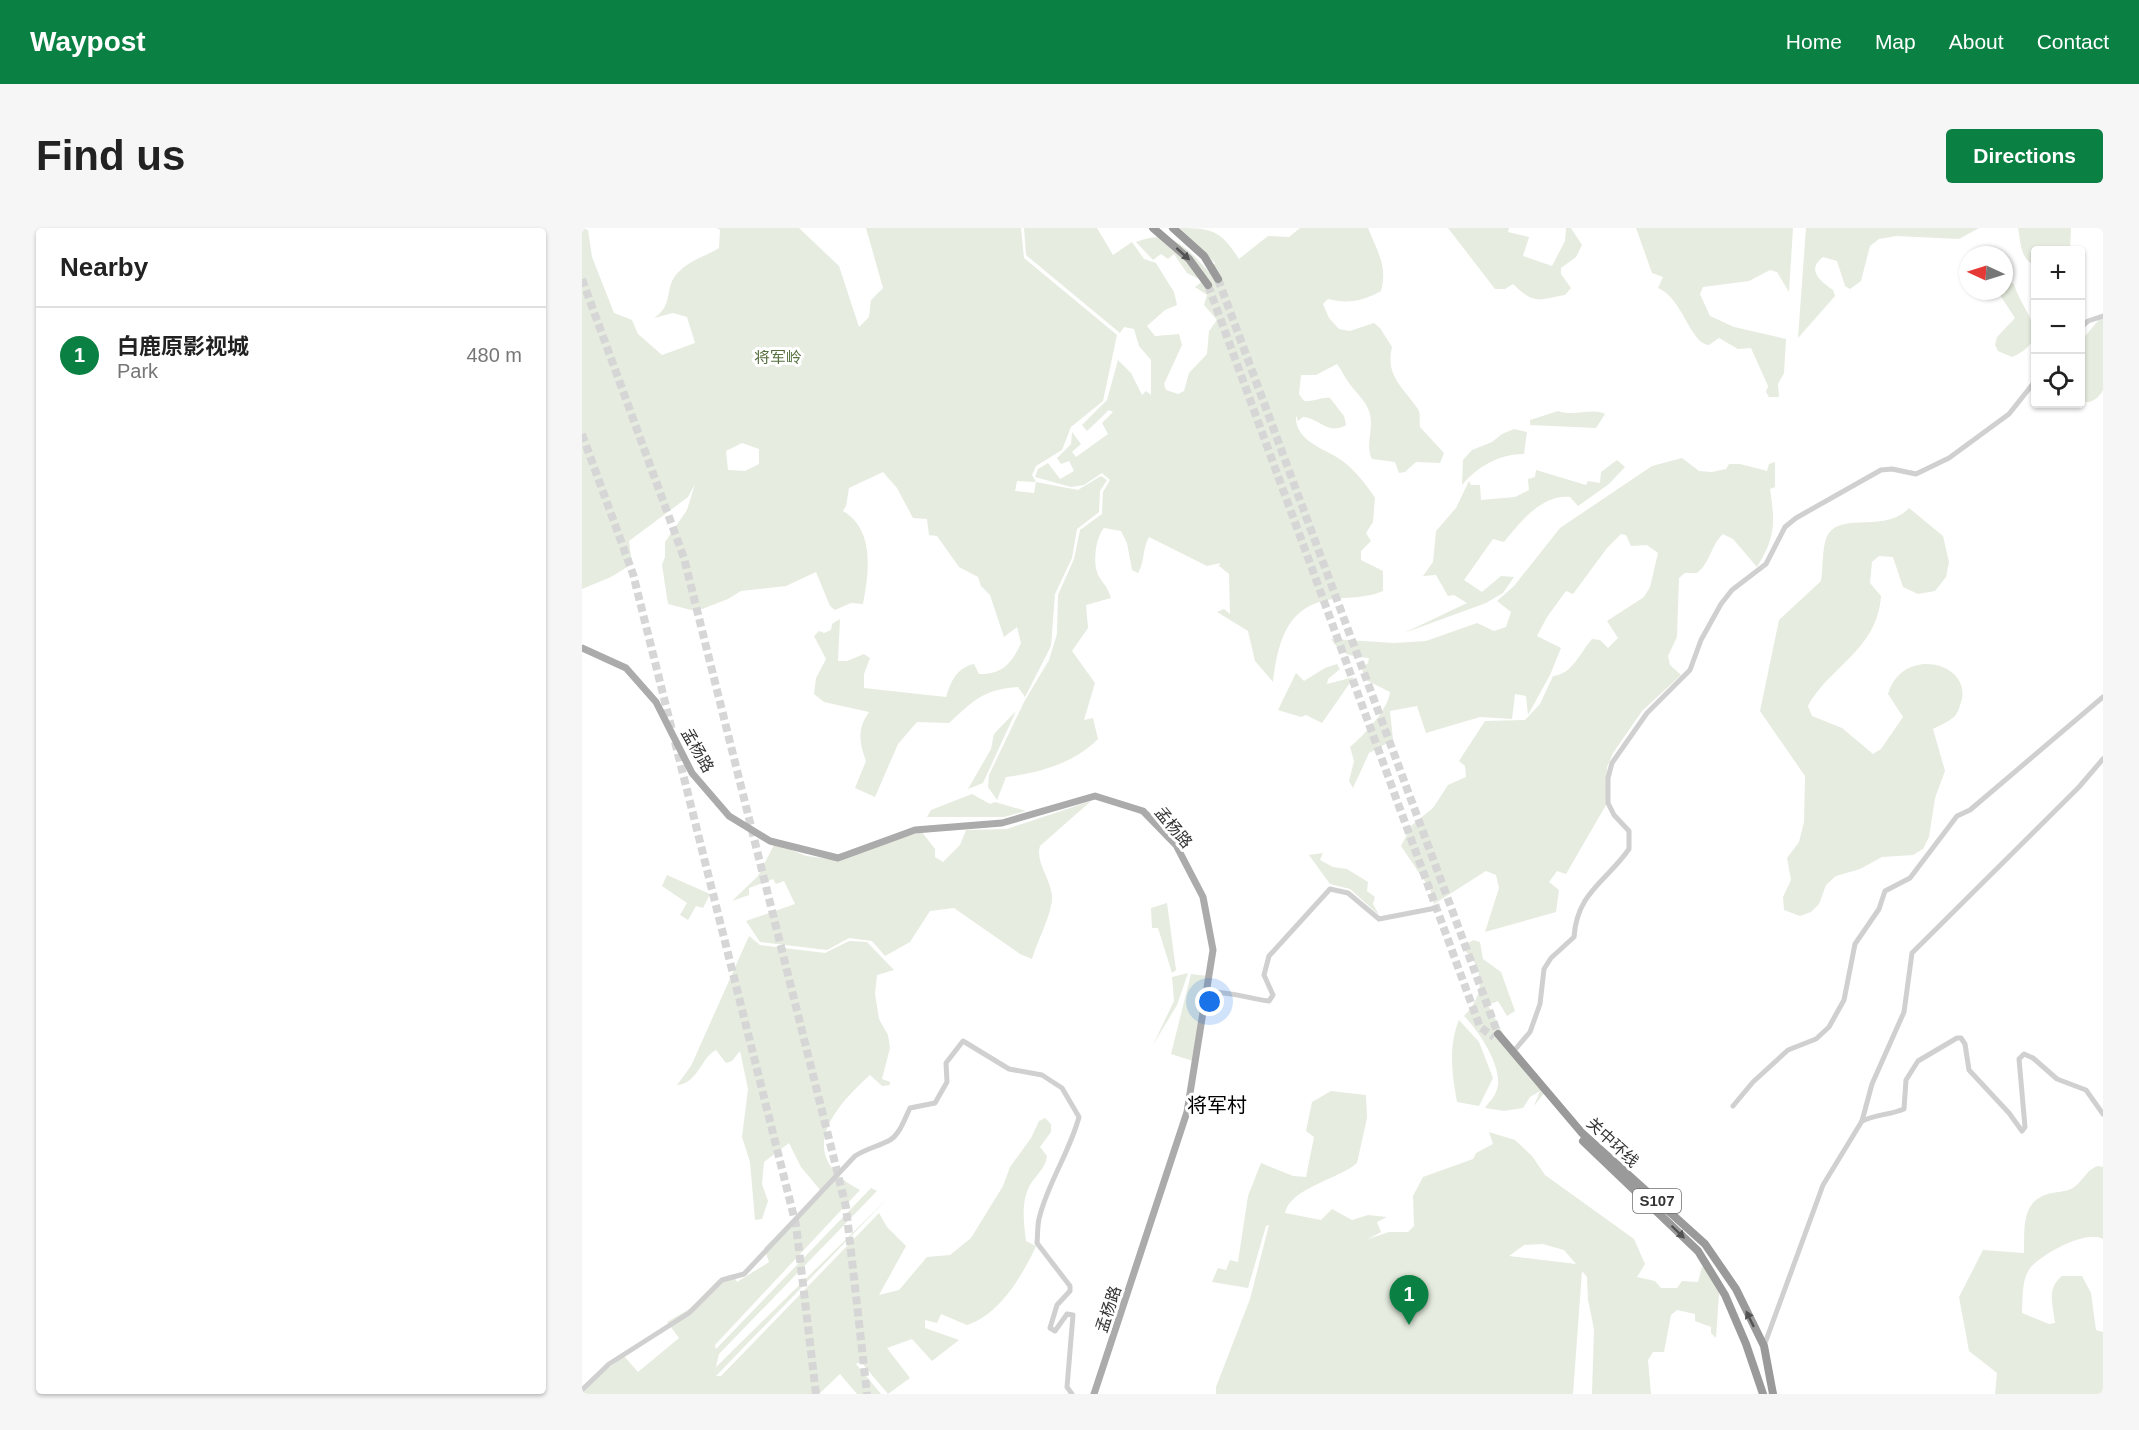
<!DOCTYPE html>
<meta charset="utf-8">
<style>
body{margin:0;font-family:Helvetica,"Noto Sans SC",sans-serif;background:#f6f6f6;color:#222}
.controls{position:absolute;right:18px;top:18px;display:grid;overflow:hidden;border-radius:6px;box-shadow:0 2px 4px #0004}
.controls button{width:54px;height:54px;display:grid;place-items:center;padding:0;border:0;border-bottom:2px solid #e0e0e0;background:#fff;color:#222;font:30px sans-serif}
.compass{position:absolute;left:1377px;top:18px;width:54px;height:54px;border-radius:50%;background:#fff;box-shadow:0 2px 4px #0004;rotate:274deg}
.you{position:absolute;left:628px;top:774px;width:21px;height:21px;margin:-15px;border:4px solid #fff;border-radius:50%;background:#1a73e8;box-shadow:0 0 0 9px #1a73e833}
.badge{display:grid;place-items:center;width:39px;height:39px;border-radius:50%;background:#0b8043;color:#fff;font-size:20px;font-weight:700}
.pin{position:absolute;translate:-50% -50px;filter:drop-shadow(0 2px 3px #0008)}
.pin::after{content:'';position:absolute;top:32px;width:21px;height:18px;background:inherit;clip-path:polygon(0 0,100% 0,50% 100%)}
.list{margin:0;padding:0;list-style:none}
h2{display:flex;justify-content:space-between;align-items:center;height:78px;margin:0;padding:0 24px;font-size:26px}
h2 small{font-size:20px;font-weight:400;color:#767676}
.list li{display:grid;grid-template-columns:39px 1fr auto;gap:18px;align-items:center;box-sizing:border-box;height:96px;padding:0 24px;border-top:2px solid #e0e0e0}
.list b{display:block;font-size:22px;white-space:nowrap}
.list p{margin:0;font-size:20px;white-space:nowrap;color:#767676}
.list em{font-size:20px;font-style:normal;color:#767676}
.icon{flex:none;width:33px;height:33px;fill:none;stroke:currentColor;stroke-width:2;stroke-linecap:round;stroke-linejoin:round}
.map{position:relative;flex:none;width:1521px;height:1166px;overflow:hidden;border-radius:6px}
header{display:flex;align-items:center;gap:36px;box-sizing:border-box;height:84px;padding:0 30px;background:#0b8043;color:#fff}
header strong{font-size:28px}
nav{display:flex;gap:33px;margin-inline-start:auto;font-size:21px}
.intro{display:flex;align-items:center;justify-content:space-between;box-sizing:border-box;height:144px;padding:0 36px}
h1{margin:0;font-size:42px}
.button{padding:15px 27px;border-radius:6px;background:#0b8043;color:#fff;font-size:21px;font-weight:700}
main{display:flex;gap:36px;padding:0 36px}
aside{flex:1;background:#fff;border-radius:6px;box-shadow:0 2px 4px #0004}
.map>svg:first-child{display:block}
</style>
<header>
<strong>Waypost</strong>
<nav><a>Home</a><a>Map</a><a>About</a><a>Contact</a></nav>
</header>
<div class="intro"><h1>Find us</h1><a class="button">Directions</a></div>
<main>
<aside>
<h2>Nearby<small></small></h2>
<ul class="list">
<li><span class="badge">1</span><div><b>白鹿原影视城</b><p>Park</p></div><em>480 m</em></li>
</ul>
</aside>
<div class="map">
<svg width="1521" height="1166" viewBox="0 0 1521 1166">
<rect width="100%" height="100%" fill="#fff"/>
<g fill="#e6ecdf" fill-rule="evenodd">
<path d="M 0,0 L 6,2 L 10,29 L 32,85 L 50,92 L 56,106 L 80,127 L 113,115 L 105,89 L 91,85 L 72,90 C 91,78 83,62 93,48 C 106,32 121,30 137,20 L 138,2 L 135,0 L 217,0 L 257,38 L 277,99 L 287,89 L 289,72 L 301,60 L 284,0 L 439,0 L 442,30 L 535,107 L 521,173 L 489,199 L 480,222 L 454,238 L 450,247 L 454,254 L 435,253 L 433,263 L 452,265 L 454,254 L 496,262 L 519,248 L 525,252 L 518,263 L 517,284 L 495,301 L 490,330 L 473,366 L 469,418 L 443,469 L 436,459 C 402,461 391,473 367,495 L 335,494 L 316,516 L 293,569 L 273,560 L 284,533 C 277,514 275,501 287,484 L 242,474 L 232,466 L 234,450 L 244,431 L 232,408 L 237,403 L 242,405 L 249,402 L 250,396 L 258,391 L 256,433 L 265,433 L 282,426 L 288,430 L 282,446 L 282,460 L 364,469 C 369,454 374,440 392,436 L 397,446 C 420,447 430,435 439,415 L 435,399 L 422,409 L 408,367 L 399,358 L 396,349 L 377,339 L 355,308 L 347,307 L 345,291 L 331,290 L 315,260 L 301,244 L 267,260 L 264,278 L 261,283 C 293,302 287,344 281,376 L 269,375 L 253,382 L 248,378 L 234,344 L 204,358 L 159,363 L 146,371 L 120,381 L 109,382 L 86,376 L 80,337 L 83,329 L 83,314 L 105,282 L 113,256 L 106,269 L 47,313 L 50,336 L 29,349 L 0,361 ZM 160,215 L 177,221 L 177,236 L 163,243 L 146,242 L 144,223 Z"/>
<path d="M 442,0 L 515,0 L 531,27 L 550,14 L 562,31 L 574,35 L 592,64 L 595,77 L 583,82 L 565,98 L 573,108 L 597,106 L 600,117 L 582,156 L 584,162 L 596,166 L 602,163 L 607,145 L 625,126 L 627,103 L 635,92 L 622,77 L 625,67 L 613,59 L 621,53 L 605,45 L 592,26 L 586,31 L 579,26 L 571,32 L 554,14 C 589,0 604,19 627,44 L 633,35 L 598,0 C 631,0 639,3 657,31 L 686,8 L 707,9 L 718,0 L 786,0 C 795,23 806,38 799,63 C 781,73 766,76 746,71 L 741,76 L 747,90 L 757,101 L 768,103 L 792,95 L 798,100 L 810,119 C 803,148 821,159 836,181 C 839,186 837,193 838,199 L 862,225 L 858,235 L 834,234 L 823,244 L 817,245 L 813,234 L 790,231 C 784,219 789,208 789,195 C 789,176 777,169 767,155 C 762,149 760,142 755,136 L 734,147 L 719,147 L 717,166 L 722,173 C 732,174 739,169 748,170 L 762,188 L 764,197 C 745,208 738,190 721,189 L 716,193 L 714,187 C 712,214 744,220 762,234 C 773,243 785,257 793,270 L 791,294 L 784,305 L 789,313 L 779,323 L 779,332 L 801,343 L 801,363 C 786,370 767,369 751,371 C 704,377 696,415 691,454 L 673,433 L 666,403 L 635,384 L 642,381 L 648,386 L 647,346 L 637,338 L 638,335 L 625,338 L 567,309 C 560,321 563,334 556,345 L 550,342 L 545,315 L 539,303 L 522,300 C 514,309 511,332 515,344 C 518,353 526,358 529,370 L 504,377 L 506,400 L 490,423 L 513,455 L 502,492 L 511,490 L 516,511 C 492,535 457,545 424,549 L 415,572 L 406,559 L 407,547 L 442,474 L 467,432 L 475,406 L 476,367 L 492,331 L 498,302 L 520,286 L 521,264 L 528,252 L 520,245 L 502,257 L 489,259 L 453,249 L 456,241 L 466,235 L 478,251 L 492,243 L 487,233 L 479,236 L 475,230 L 489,216 L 490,204 L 499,216 L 490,224 L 494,229 L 526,206 L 520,195 L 531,184 L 527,182 L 505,203 L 500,197 L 525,172 L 536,132 L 549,145 L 560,167 L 564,163 L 569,167 L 569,132 L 557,118 L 552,101 L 542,99 L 538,105 L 444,27 Z"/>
<path d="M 866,0 L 927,0 L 926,4 L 947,9 L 941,28 L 970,38 L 983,13 L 984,0 L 989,0 L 1000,17 L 994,29 L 979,40 L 979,46 L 989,60 L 983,67 C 955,72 953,77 931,56 L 923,61 L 913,61 Z"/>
<path d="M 1054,0 L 1211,0 L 1207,64 L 1195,44 L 1188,42 L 1167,53 L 1121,59 L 1118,66 L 1128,88 L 1152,99 L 1204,111 L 1202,145 L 1196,156 L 1197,169 L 1187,169 L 1184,164 L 1186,158 L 1169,120 L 1156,121 L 1137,110 L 1127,117 C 1108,116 1101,70 1076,60 L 1081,49 L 1070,45 Z"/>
<path d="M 1224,0 L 1397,0 L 1377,11 L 1314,8 L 1297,11 L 1288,18 L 1279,53 L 1268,61 L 1263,58 L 1255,33 L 1241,29 C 1224,42 1238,53 1251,62 L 1253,68 L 1216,110 Z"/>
<path d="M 1436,0 L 1489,0 L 1488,22 L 1454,22 L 1453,37 C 1438,32 1439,14 1436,0 Z"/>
<path d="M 1423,52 L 1432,56 C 1440,85 1474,109 1430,129 L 1416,123 L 1413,117 L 1415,109 L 1433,90 L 1418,67 L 1418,63 L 1422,63 Z"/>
<path d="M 1521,87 L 1521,162 C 1517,170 1508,177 1499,173 L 1499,113 Z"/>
<path d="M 976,183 C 992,189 1011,179 1023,186 L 1014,200 L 948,197 L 948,192 Z"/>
<path d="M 932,201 L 945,204 L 942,226 C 917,226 895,239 880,257 L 881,232 L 890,222 L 910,214 L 920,206 Z"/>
<path d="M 1100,230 L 1117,243 L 1130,244 L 1144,241 L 1147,236 L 1158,236 L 1185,243 L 1187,236 L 1193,234 L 1193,259 L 1188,261 C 1193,294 1194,309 1175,339 L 1151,311 L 1141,306 C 1129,317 1128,335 1115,345 L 1103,345 L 1097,350 L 1095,409 L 1086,428 L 1088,437 L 1099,447 L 1060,483 L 1031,525 L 1025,539 L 1024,577 L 984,646 L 975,643 L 967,654 L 977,662 L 974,684 L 903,704 L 917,660 L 914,647 L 904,643 L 852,676 L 848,661 L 819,618 L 830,597 L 851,580 L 866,557 L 884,549 L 883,538 L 877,533 L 903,493 L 943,492 L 958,476 L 971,448 C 990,447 999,423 1010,411 L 1018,412 L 1026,420 L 1036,410 L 1025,393 L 1062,369 L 1068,359 L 1076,325 L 1065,317 L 1049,318 L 1044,307 L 1039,306 L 1025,320 L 991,366 L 984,363 L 965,389 L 955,408 L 979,420 L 968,447 L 946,487 L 944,468 L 933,466 L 930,491 L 898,489 L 844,505 L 835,478 L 808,483 L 811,512 L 787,525 L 771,560 L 767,553 L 772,533 L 768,519 C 782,507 806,482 808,464 L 782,451 L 780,440 L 786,435 L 787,430 C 770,429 759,427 749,411 L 812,415 L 844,413 L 895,395 L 912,403 L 924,399 L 929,384 L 915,373 L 932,358 L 978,300 L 1070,238 Z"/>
<path d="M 1035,232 L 1043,239 L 1027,256 L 996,278 L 988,269 C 960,266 938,294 922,314 L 911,311 L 882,352 L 900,364 L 919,348 L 932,349 L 921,365 L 904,375 L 822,405 L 885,375 L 872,367 L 866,368 L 854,347 L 841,348 L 851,334 L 854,303 L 874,280 L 887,253 L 889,257 L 898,257 L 899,272 L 933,269 L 947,262 L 946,251 L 953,249 L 954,242 L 1004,257 L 1006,253 L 1018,255 L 1019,244 Z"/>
<path d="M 1327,280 L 1361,308 L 1367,334 L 1364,349 L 1353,363 L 1336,366 L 1321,359 L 1311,329 L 1297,328 L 1290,334 L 1288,355 L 1299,368 C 1295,422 1248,438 1226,478 L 1230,488 L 1260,500 L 1291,526 L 1299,521 L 1321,489 L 1306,466 C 1321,415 1395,436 1378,477 C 1377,481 1375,486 1372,489 C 1366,494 1358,497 1351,501 L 1363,543 L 1353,570 L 1347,609 L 1341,621 L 1331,627 L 1300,629 L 1278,641 L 1254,648 L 1244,657 L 1237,676 L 1229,684 L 1218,688 L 1202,682 L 1201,669 L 1209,652 L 1205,630 L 1217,614 L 1222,594 L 1223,548 L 1178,483 L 1197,392 L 1239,353 C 1241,340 1240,323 1244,311 C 1255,281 1302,307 1327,280 Z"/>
<path d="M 755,436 L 758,441 L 746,451 L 745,456 L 772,449 L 740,495 L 724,487 L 719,489 L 696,482 L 714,445 L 722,453 L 743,440 Z"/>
<path d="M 434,483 L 401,555 L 386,561 L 409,521 L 412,506 Z"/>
<path d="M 390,566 L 408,576 L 413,574 L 444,583 L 422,589 L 345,589 L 349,582 Z"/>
<path d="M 509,573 L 458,618 C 453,634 469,652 470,668 C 471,684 455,714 450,731 L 438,726 L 372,680 L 348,683 L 328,714 L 303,728 L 290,713 L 267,710 L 245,722 L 178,714 L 164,693 L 213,676 L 202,653 L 194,656 L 191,651 L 167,660 L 167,667 L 150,673 L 176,648 L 193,615 L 224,628 L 248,631 L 340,604 L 353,621 L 353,629 L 361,634 L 378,617 L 384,602 L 425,601 Z"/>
<path d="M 741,625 L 738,632 L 751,639 L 765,641 L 786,654 L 785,663 L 793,669 L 791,676 L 797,687 L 768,661 L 748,656 L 727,627 Z"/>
<path d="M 85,647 L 128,666 L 121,680 L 114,678 L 106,692 L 98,687 L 105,675 L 80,658 Z"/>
<path d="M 585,675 L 594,742 L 590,745 L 576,700 L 570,700 L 569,680 Z"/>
<path d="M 167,708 L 178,717 L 243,725 L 267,713 L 285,714 L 312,742 L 295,747 L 293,766 L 297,791 L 306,807 L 308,820 L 300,851 L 308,854 L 308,857 L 300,858 L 288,847 C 248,883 213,928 278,962 L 133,1117 L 134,1121 L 289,960 L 295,963 L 137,1126 L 134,1139 L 305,971 L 134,1148 L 139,1148 L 297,985 L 305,999 L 324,1018 L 297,1067 L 317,1062 L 345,1029 L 368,1027 L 389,1010 L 421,958 L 428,939 L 449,910 L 457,893 L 463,890 L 469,896 L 469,904 L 458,919 L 465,928 C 464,941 451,949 446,961 C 439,978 442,995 444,1013 L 454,1018 C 441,1047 417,1087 385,1097 L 359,1086 L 355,1095 L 343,1092 L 343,1100 L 377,1112 L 350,1133 L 330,1111 L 305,1120 L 328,1150 L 306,1166 L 279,1134 L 274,1136 L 299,1166 L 275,1166 L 258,1146 L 237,1166 L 0,1166 L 7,1155 L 42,1128 L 56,1144 L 97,1110 L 85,1094 L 109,1080 L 137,1051 L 151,1046 L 155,1054 L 187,1034 L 182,1020 L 239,963 L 219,939 L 207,915 L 182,934 L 180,956 L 186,973 L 180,991 L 173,992 L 168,934 L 160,909 L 166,861 L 158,823 L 150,833 L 144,835 L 134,822 C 119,829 116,856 95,857 L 109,838 Z"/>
<path d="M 891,712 L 898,714 L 901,731 L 919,744 L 933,783 L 925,788 L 916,773 L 906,777 L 925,813 L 963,864 L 952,878 L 958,863 L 948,869 L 941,880 L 922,883 L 903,880 C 906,875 912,870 914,864 C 924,843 897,803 882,788 C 903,767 904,740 880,720 Z"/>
<path d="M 606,745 L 595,777 L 571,817 L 592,773 L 590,749 Z"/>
<path d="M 609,746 L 626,748 L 611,833 L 589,826 Z"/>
<path d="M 877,792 L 897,814 L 911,850 L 897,878 L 875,874 C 870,846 866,819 877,792 Z"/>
<path d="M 749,863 L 784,867 L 785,890 L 775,935 C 757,951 708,960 703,985 L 739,992 L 750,981 L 770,992 L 786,987 L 805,989 L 795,994 L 799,1004 L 786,1011 L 807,1004 L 826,1004 L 832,998 L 831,968 L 841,949 L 891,931 L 894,925 L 911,916 L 907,904 L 933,912 L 950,928 L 963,947 L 1052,1011 L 1063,1036 L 1055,1049 L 1073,1053 L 1079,1060 L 1095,1060 L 1100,1053 L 1116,1054 L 1120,1039 L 1133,1045 L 1138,1051 L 1134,1110 L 1129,1105 L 1129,1099 L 1113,1093 L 1113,1086 L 1095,1082 L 1089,1087 L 1082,1124 L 1071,1124 L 1066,1132 L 1069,1166 L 1010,1166 L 1012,1101 L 1006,1072 L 1005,1049 L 1000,1043 L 991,1166 L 634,1166 L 634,1159 L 668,1071 L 687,997 L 684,998 L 666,1060 L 630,1054 L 636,1040 L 644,1042 L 648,1032 L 656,1034 L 666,968 L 679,935 L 711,948 L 724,949 L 732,909 L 724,903 L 730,874 ZM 961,1016 L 982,1022 L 994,1036 L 927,1028 L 942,1017 Z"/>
<path d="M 1516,938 L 1521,939 L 1521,1011 C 1505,1001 1460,1026 1449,1039 C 1439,1051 1441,1070 1440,1085 L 1467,1096 L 1473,1095 C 1471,1077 1464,1061 1480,1048 L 1500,1048 L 1509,1065 L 1514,1102 L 1521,1104 L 1521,1166 L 1413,1166 L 1415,1145 L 1387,1123 L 1377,1069 L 1401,1022 L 1442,1025 C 1443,1003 1438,974 1466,966 C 1473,964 1482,964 1489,961 C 1500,956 1503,942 1516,938 Z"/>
</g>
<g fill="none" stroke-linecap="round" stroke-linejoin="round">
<g stroke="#d6d6d6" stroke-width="8" stroke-dasharray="8 4" stroke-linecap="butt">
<path d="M 0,51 L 102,330 L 264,979 L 285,1166"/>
<path d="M 636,51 L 916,806"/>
<path d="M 626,57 L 898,799 L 912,809"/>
<path d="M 0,206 L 51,346 L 90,502"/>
<path d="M 93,514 L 214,997 L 234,1166"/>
</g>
<g stroke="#d0d0d0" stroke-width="5">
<path d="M 1498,100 L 1506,93 L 1521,88"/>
<path d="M 624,764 C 649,763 663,770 687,773 L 691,767 L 682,747 L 687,728 L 748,661 L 766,665 L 797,691 L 854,680"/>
<path d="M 931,824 L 948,804 L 958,776 L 962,741 L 969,730 L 992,709 C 995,664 1025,653 1047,621 L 1047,603 L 1032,587 L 1026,575 L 1026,550 L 1030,535 L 1065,485 L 1108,442 L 1119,412 L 1139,376 L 1150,362 L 1184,336 L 1203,299 L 1214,290 L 1299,242 L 1310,241 L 1334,246 L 1367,230 L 1427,186 L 1454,152"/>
<path d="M 1151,878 L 1171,854 L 1206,822 L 1234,811 L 1247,799 L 1262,772 L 1273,716 L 1297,681 L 1303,663 L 1328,650 L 1375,588 L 1388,582 L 1521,469"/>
<path d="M 1280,893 C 1295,886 1308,887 1322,881 L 1324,852 L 1336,833 L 1375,810 L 1379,810 L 1383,816 L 1387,842 L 1427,885 L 1440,903 L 1443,899 L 1437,831 L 1442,826 L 1451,830 L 1475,851 L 1504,862 L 1521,886"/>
<path d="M 1182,1118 L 1241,957 L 1280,893 L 1290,856 L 1322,784 L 1330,725 L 1497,559 L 1521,531"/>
<path d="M 0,1162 L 27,1136 L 107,1085 L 140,1052 L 162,1046 L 273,928 C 284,921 297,918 308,912 C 318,906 323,890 328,880 L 353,875 L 365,854 L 364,835 L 381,813 L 427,841 L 460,847 L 480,860 L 497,889 C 488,923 467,953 458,987 C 455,995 456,1006 455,1015 L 488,1058 L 488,1063 L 475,1077 L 468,1100 L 473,1103 L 485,1086 L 491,1087 L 485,1159 L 490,1166"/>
</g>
<path stroke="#ababab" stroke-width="7" d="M 0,420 L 44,440 L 74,474 L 110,545 L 147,588 L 188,613 L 256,630 L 333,602 L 420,595 L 513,568 L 561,583 L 594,617 L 621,669 L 631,722 L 605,884 L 512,1166"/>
<g stroke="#9a9a9a" stroke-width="8">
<path d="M 571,0 L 607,31 L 626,57"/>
<path d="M 591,0 L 622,28 L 636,51"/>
<path d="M 916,806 L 1000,905 L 1123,1016 L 1154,1061 L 1182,1118 L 1191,1166"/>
<path d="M 1001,913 L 1116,1023 L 1143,1067 L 1164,1116 L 1181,1166"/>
</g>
</g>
<defs><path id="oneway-solid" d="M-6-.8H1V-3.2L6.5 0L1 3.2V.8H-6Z" transform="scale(1.5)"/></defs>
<g fill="#525252">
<use href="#oneway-solid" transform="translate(601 26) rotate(42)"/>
<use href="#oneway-solid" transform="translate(1096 1004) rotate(44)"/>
<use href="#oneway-solid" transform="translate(1168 1091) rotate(-116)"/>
</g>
<g text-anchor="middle" stroke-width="6" stroke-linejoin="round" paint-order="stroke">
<rect fill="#fff" stroke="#707070" stroke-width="1.5" x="1051" y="961" width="48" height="24" rx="4.5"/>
<g font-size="15" font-weight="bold" fill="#333">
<text x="1075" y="978">S107</text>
</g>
<g font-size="16" fill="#56703f" stroke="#fff">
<text x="196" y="135">将军岭</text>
</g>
<g font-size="16" fill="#333" stroke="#fff">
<text transform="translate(116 522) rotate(60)" y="6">孟杨路</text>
<text transform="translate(592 599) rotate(50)" y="6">孟杨路</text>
<text transform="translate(1031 914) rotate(43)" y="6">关中环线</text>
<text transform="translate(526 1081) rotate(-72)" y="6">孟杨路</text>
</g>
<g font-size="20" fill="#000" stroke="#fff">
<text x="635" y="884">将军村</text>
</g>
</g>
</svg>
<div class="controls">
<button>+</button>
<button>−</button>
<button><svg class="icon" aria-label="locate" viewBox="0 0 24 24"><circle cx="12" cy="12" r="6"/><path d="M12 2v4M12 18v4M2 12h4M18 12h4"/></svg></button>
</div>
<svg class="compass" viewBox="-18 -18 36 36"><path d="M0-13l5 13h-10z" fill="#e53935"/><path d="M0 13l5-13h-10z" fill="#767676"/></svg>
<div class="you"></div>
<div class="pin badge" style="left:827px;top:1097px">1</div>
</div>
</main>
